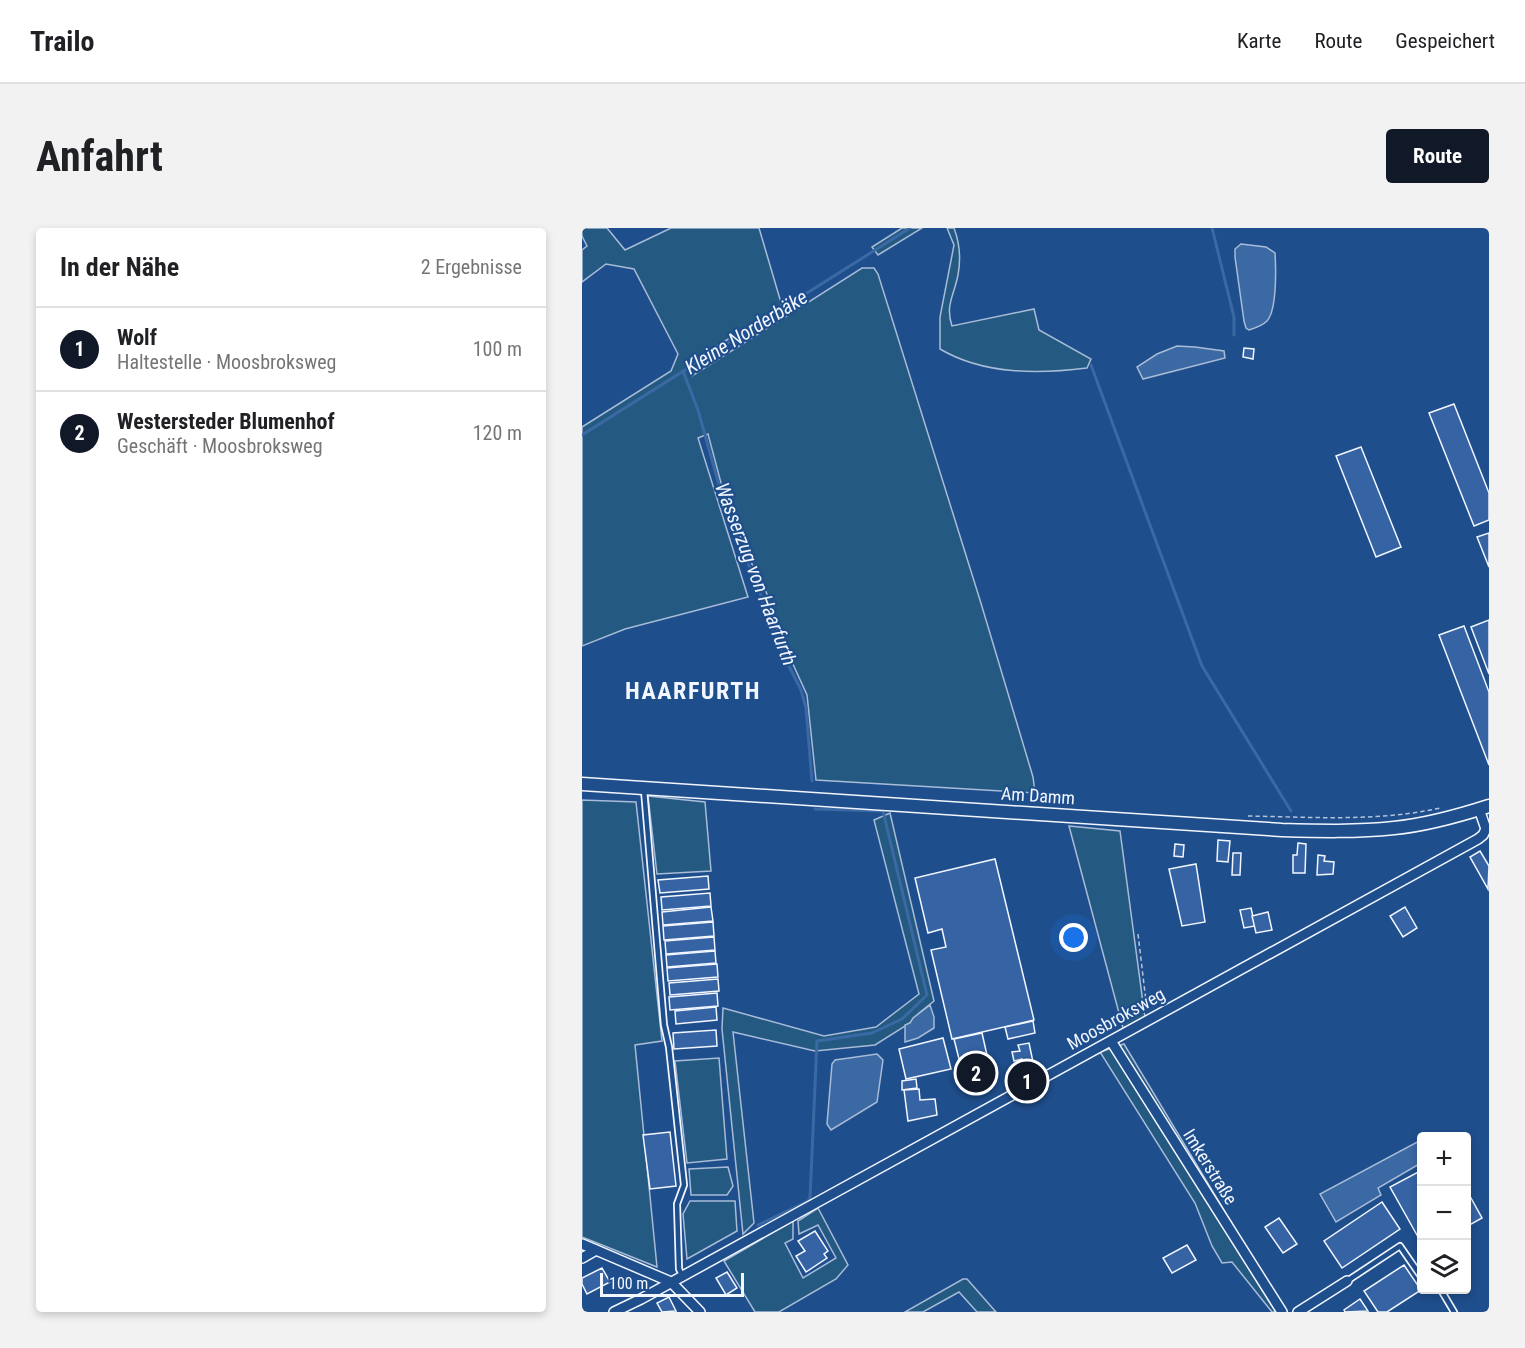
<!DOCTYPE html>
<html lang="de">
<meta charset="utf-8">
<style>
body{margin:0;font-family:"Roboto Condensed",sans-serif;background:#f2f2f2;color:#202124}
.controls{position:absolute;right:18px;bottom:18px;display:grid;overflow:hidden;border-radius:6px;box-shadow:0 3px 9px #0003}
.controls button{width:54px;height:54px;display:grid;place-items:center;padding:0;border:0;border-bottom:2px solid #e0e0e0;background:#fff;color:#202124;font:30px sans-serif}
.scale{position:absolute;left:18px;bottom:15px;width:144px;box-sizing:border-box;padding-left:6px;border:3px solid #f2f6ff;border-top:0;font-size:16px;line-height:21px;white-space:nowrap;color:#f2f6ff;-webkit-text-stroke:4px #1f4e8c;paint-order:stroke}
.you{position:absolute;left:492px;top:710px;width:21px;height:21px;margin:-15px;border:4px solid #fff;border-radius:50%;background:#1a73e8;box-shadow:0 0 0 9px #1a73e833}
.badge{display:grid;place-items:center;width:39px;height:39px;border-radius:50%;background:#111827;color:#fff;font-size:20px;font-weight:700}
.pin{position:absolute;translate:-50% -50%;border:3px solid #fff;box-shadow:0 2px 6px #0006}
.list{margin:0;padding:0;list-style:none}
h2{display:flex;justify-content:space-between;align-items:center;height:78px;margin:0;padding:0 24px;font-size:26px}
h2 small{font-size:20px;font-weight:400;color:#757577}
.list li{display:grid;grid-template-columns:39px 1fr auto;gap:18px;align-items:center;box-sizing:border-box;height:84px;padding:0 24px;border-top:2px solid #e0e0e0}
.list b{display:block;font-size:22px;white-space:nowrap}
.list p{margin:0;font-size:20px;white-space:nowrap;color:#757577}
.list em{font-size:20px;font-style:normal;color:#757577}
.icon{flex:none;width:33px;height:33px;fill:none;stroke:currentColor;stroke-width:2;stroke-linecap:round;stroke-linejoin:round}
.map{position:relative;flex:none;width:907px;height:1084px;overflow:hidden;border-radius:6px}
header{display:flex;align-items:center;gap:36px;box-sizing:border-box;height:84px;padding:0 30px;background:#fff;border-bottom:2px solid #e0e0e0}
header strong{font-size:28px}
nav{display:flex;gap:33px;margin-inline-start:auto;font-size:21px}
.intro{display:flex;align-items:center;justify-content:space-between;box-sizing:border-box;height:144px;padding:0 36px}
h1{margin:0;font-size:42px}
.button{padding:15px 27px;border-radius:6px;background:#111827;color:#fff;font-size:21px;font-weight:700}
main{display:flex;gap:36px;padding:0 36px}
aside{flex:1;background:#fff;border-radius:6px;box-shadow:0 3px 9px #0003}
.map>svg:first-child{display:block}
</style>
<header>
<strong>Trailo</strong>
<nav><a>Karte</a><a>Route</a><a>Gespeichert</a></nav>
</header>
<div class="intro"><h1>Anfahrt</h1><a class="button">Route</a></div>
<main>
<aside>
<h2>In der Nähe<small>2 Ergebnisse</small></h2>
<ul class="list">
<li><span class="badge">1</span><div><b>Wolf</b><p>Haltestelle · Moosbroksweg</p></div><em>100 m</em></li>
<li><span class="badge">2</span><div><b>Westersteder Blumenhof</b><p>Geschäft · Moosbroksweg</p></div><em>120 m</em></li>
</ul>
</aside>
<div class="map">
<svg width="907" height="1084" viewBox="0 0 907 1084">
<rect width="100%" height="100%" fill="#1f4e8c"/>
<g fill="#245a82" stroke="#a8bbd7" stroke-width="1.5">
<path d="M 0,0 L 25,0 L 43,22 L 89,0 L 177,0 L 200,78 L 109,134 L 110,148 L 280,40 L 292,40 L 296,46 L 398,372 L 451,549 L 453,565 L 234,552 L 225,467 L 189,388 L 185,366 L 164,324 L 139,255 L 126,206 L 116,210 L 166,369 L 43,401 L 0,418 L 0,199 L 89,143 L 96,126 L 52,41 L 24,36 L 0,54 L 0,22 L 5,18 L 0,8 Z"/>
<path d="M 320,0 L 340,0 L 296,27 L 290,19 Z"/>
<path d="M 365,0 L 372,0 C 378,16 379,31 376,47 C 372,68 363,77 370,98 L 452,81 L 457,102 L 509,131 L 505,140 C 457,146 402,147 358,121 L 358,89 L 372,17 Z"/>
<path d="M 66,568 L 123,574 L 129,643 L 75,646 Z"/>
<path d="M 0,572 L 54,574 L 80,813 L 53,817 L 75,1039 L 0,1009 Z"/>
<path d="M 308,585 L 352,773 L 337,785 L 328,795 L 293,817 L 233,823 L 151,804 L 172,995 L 161,1006 L 140,801 L 141,780 L 242,808 L 294,799 L 337,766 L 292,592 Z"/>
<path d="M 487,598 L 538,603 L 563,790 L 541,800 Z"/>
<path d="M 542,816 L 654,1002 L 647,1007 L 694,1084 L 690,1084 L 650,1034 L 640,1035 L 630,1018 L 613,975 L 518,824 Z"/>
<path d="M 137,830 L 145,931 L 105,935 L 93,833 Z"/>
<path d="M 146,939 L 151,958 L 145,967 L 109,967 L 107,941 Z"/>
<path d="M 108,973 L 153,973 L 155,1003 L 105,1031 L 101,986 Z"/>
<path d="M 236,980 L 266,1037 L 254,1051 L 197,1084 L 173,1084 L 142,1033 L 211,993 L 211,1011 L 203,1015 L 221,1050 L 254,1030 L 236,997 L 217,1006 L 216,993 Z"/>
<path d="M 381,1051 L 385,1051 L 414,1084 L 395,1084 L 377,1064 L 341,1084 L 323,1084 Z"/>
</g>
<g fill="#3b69a3" stroke="#a8bbd7" stroke-width="1.5">
<path d="M 659,16 L 684,19 L 693,25 C 694,41 695,82 685,93 C 680,98 673,100 667,102 L 664,100 L 662,93 L 653,29 L 653,21 Z"/>
<path d="M 595,118 L 613,119 L 642,123 L 643,130 L 561,151 L 555,139 L 575,126 Z"/>
<path d="M 348,777 L 352,789 L 352,800 L 336,810 L 323,814 L 323,797 L 328,795 L 331,790 Z"/>
<path d="M 295,826 L 301,832 L 295,874 L 249,902 L 245,896 L 250,836 L 253,832 Z"/>
<path d="M 839,912 L 839,935 L 796,960 L 799,967 L 754,994 L 738,966 Z"/>
</g>
<g fill="none" stroke-linecap="round" stroke-linejoin="round">
<g stroke="#3b69a3" stroke-width="3">
<path d="M 630,0 L 652,89 L 652,107"/>
<path d="M 509,137 L 620,438 L 709,583"/>
<path d="M 101,143 L 116,182 L 139,264 L 163,328 L 177,361 L 185,388 L 201,426 L 219,462 L 224,480 L 230,553"/>
<path d="M 0,207 L 328,0"/>
<path d="M 176,997 L 226,973 L 228,970 L 235,813 L 290,805 L 320,791 L 345,767 L 301,583 L 233,581"/>
</g>
</g>
<g fill="#3563a3" stroke="#f2f6ff" stroke-width="1.5">
<path d="M 662,120 L 672,121 L 671,131 L 661,129 Z"/>
<path d="M 872,176 L 907,265 L 907,292 L 892,298 L 847,185 Z"/>
<path d="M 779,219 L 819,319 L 794,329 L 754,228 Z"/>
<path d="M 907,305 L 907,339 L 895,309 Z"/>
<path d="M 907,392 L 907,446 L 889,399 Z"/>
<path d="M 882,398 L 907,464 L 907,537 L 857,407 Z"/>
<path d="M 636,612 L 648,613 L 646,634 L 635,633 Z"/>
<path d="M 716,615 L 724,616 L 723,645 L 711,645 L 711,627 L 715,627 Z"/>
<path d="M 593,616 L 602,617 L 601,629 L 592,628 Z"/>
<path d="M 898,623 L 907,638 L 906,661 L 888,629 Z"/>
<path d="M 651,625 L 659,625 L 658,647 L 650,647 Z"/>
<path d="M 736,627 L 743,628 L 742,633 L 752,634 L 751,646 L 735,647 Z"/>
<path d="M 413,631 L 452,792 L 370,811 L 349,722 L 364,719 L 360,701 L 346,705 L 333,650 Z"/>
<path d="M 614,636 L 623,694 L 600,698 L 587,641 Z"/>
<path d="M 126,648 L 127,661 L 78,665 L 76,652 Z"/>
<path d="M 128,665 L 129,678 L 80,682 L 79,669 Z"/>
<path d="M 129,679 L 131,693 L 81,697 L 80,684 Z"/>
<path d="M 823,679 L 835,700 L 821,709 L 808,688 Z"/>
<path d="M 669,680 L 673,698 L 662,700 L 658,682 Z"/>
<path d="M 686,684 L 690,702 L 674,705 L 670,688 Z"/>
<path d="M 131,694 L 132,708 L 82,712 L 81,698 Z"/>
<path d="M 132,709 L 133,722 L 84,726 L 83,713 Z"/>
<path d="M 133,723 L 134,735 L 85,739 L 84,727 Z"/>
<path d="M 135,736 L 136,749 L 86,753 L 85,740 Z"/>
<path d="M 136,751 L 137,763 L 88,767 L 87,755 Z"/>
<path d="M 135,765 L 136,778 L 88,782 L 87,769 Z"/>
<path d="M 134,779 L 135,792 L 94,796 L 93,783 Z"/>
<path d="M 451,793 L 453,805 L 426,811 L 423,799 Z"/>
<path d="M 134,802 L 135,818 L 92,821 L 91,805 Z"/>
<path d="M 400,805 L 409,845 L 382,851 L 372,811 Z"/>
<path d="M 361,810 L 369,841 L 324,851 L 317,821 Z"/>
<path d="M 447,815 L 451,834 L 441,836 L 440,831 L 432,833 L 430,824 L 438,823 L 436,817 Z"/>
<path d="M 334,851 L 335,860 L 320,862 L 320,853 Z"/>
<path d="M 337,861 L 338,872 L 353,871 L 355,887 L 326,893 L 322,862 Z"/>
<path d="M 88,904 L 94,958 L 68,961 L 61,907 Z"/>
<path d="M 840,942 L 840,1016 L 808,959 Z"/>
<path d="M 884,961 L 900,990 L 884,999 Z"/>
<path d="M 800,974 L 818,1001 L 760,1040 L 742,1013 Z"/>
<path d="M 697,990 L 715,1016 L 701,1025 L 683,999 Z"/>
<path d="M 233,1003 L 246,1023 L 242,1026 L 245,1030 L 224,1044 L 214,1028 L 223,1023 L 216,1013 Z"/>
<path d="M 605,1017 L 614,1032 L 590,1045 L 581,1030 Z"/>
<path d="M 822,1037 L 839,1062 L 805,1084 L 796,1084 L 782,1063 Z"/>
<path d="M 20,1040 L 28,1054 L 5,1066 L 0,1056 L 0,1050 Z"/>
<path d="M 145,1044 L 155,1060 L 144,1067 L 134,1050 Z"/>
<path d="M 87,1069 L 94,1083 L 80,1084 L 75,1075 Z"/>
<path d="M 778,1071 L 786,1083 L 763,1084 L 762,1082 Z"/>
</g>
<g fill="none" stroke-linecap="round" stroke-linejoin="round">
<g stroke="#f2f6ff" stroke-width="8">
<g id="lane">
<path d="M 62,562 L 82,797 L 87,819 L 102,957 L 95,976 L 97,1041 L 100,1047"/>
<path d="M 765,1053 L 818,1018 L 840,1050"/>
<path d="M 859,1062 L 872,1084"/>
</g>
</g>
<g stroke="#f2f6ff" stroke-width="12">
<g id="street">
<path d="M 529,813 L 700,1084"/>
<path d="M 0,1016 L 89,1054 L 118,1084"/>
<path d="M 0,1030 L 14,1022"/>
<path d="M 32,1084 L 59,1071 L 896,611 L 901,607 L 904,601 L 897,581"/>
<path d="M 716,1084 L 765,1053"/>
</g>
</g>
<g stroke="#f2f6ff" stroke-width="15">
<path id="secondary" d="M 0,556 L 700,602 C 737,603 775,604 812,600 C 844,597 876,588 907,578"/>
</g>
<g stroke="#b3c4dc" stroke-width="1.5" stroke-dasharray="4.5 3" stroke-linecap="butt">
<path d="M 666,588 C 729,589 796,594 858,580"/>
<path d="M 556,706 L 565,782"/>
</g>
<use href="#lane" stroke="#1f4e8c" stroke-width="4.5"/>
<use href="#street" stroke="#1f4e8c" stroke-width="9"/>
<use href="#secondary" stroke="#1f4e8c" stroke-width="12"/>
</g>
<g text-anchor="middle" stroke-width="4.5" stroke-linejoin="round" paint-order="stroke">
<g font-size="18" fill="#f2f6ff" stroke="#1f4e8c">
<text transform="translate(456 568) rotate(4)" y="6">Am Damm</text>
<text transform="translate(534 791) rotate(-29)" y="6">Moosbroksweg</text>
<text transform="translate(628 939) rotate(58)" y="6">Imkerstraße</text>
</g>
<g font-size="20" font-style="italic" fill="#f2f6ff" stroke="#1f4e8c">
<text transform="translate(164 104) rotate(-32)" y="7">Kleine Norderbäke</text>
<text transform="translate(174 346) rotate(69)" y="7">Wasserzug von Haarfurth</text>
</g>
<g font-size="24" font-weight="bold" letter-spacing="1.5" fill="#f2f6ff" stroke="#1f4e8c">
<text x="111" y="471">HAARFURTH</text>
</g>
</g>
</svg>
<div class="controls">
<button>+</button>
<button>−</button>
<button><svg class="icon" aria-label="layers" viewBox="0 0 24 24"><path d="M12 4l9 5-9 5-9-5zM3 14l9 5 9-5"/></svg></button>
</div>
<div class="scale">100 m</div>
<div class="you"></div>
<div class="pin badge" style="left:445px;top:853px">1</div>
<div class="pin badge" style="left:394px;top:845px">2</div>
</div>
</main>
